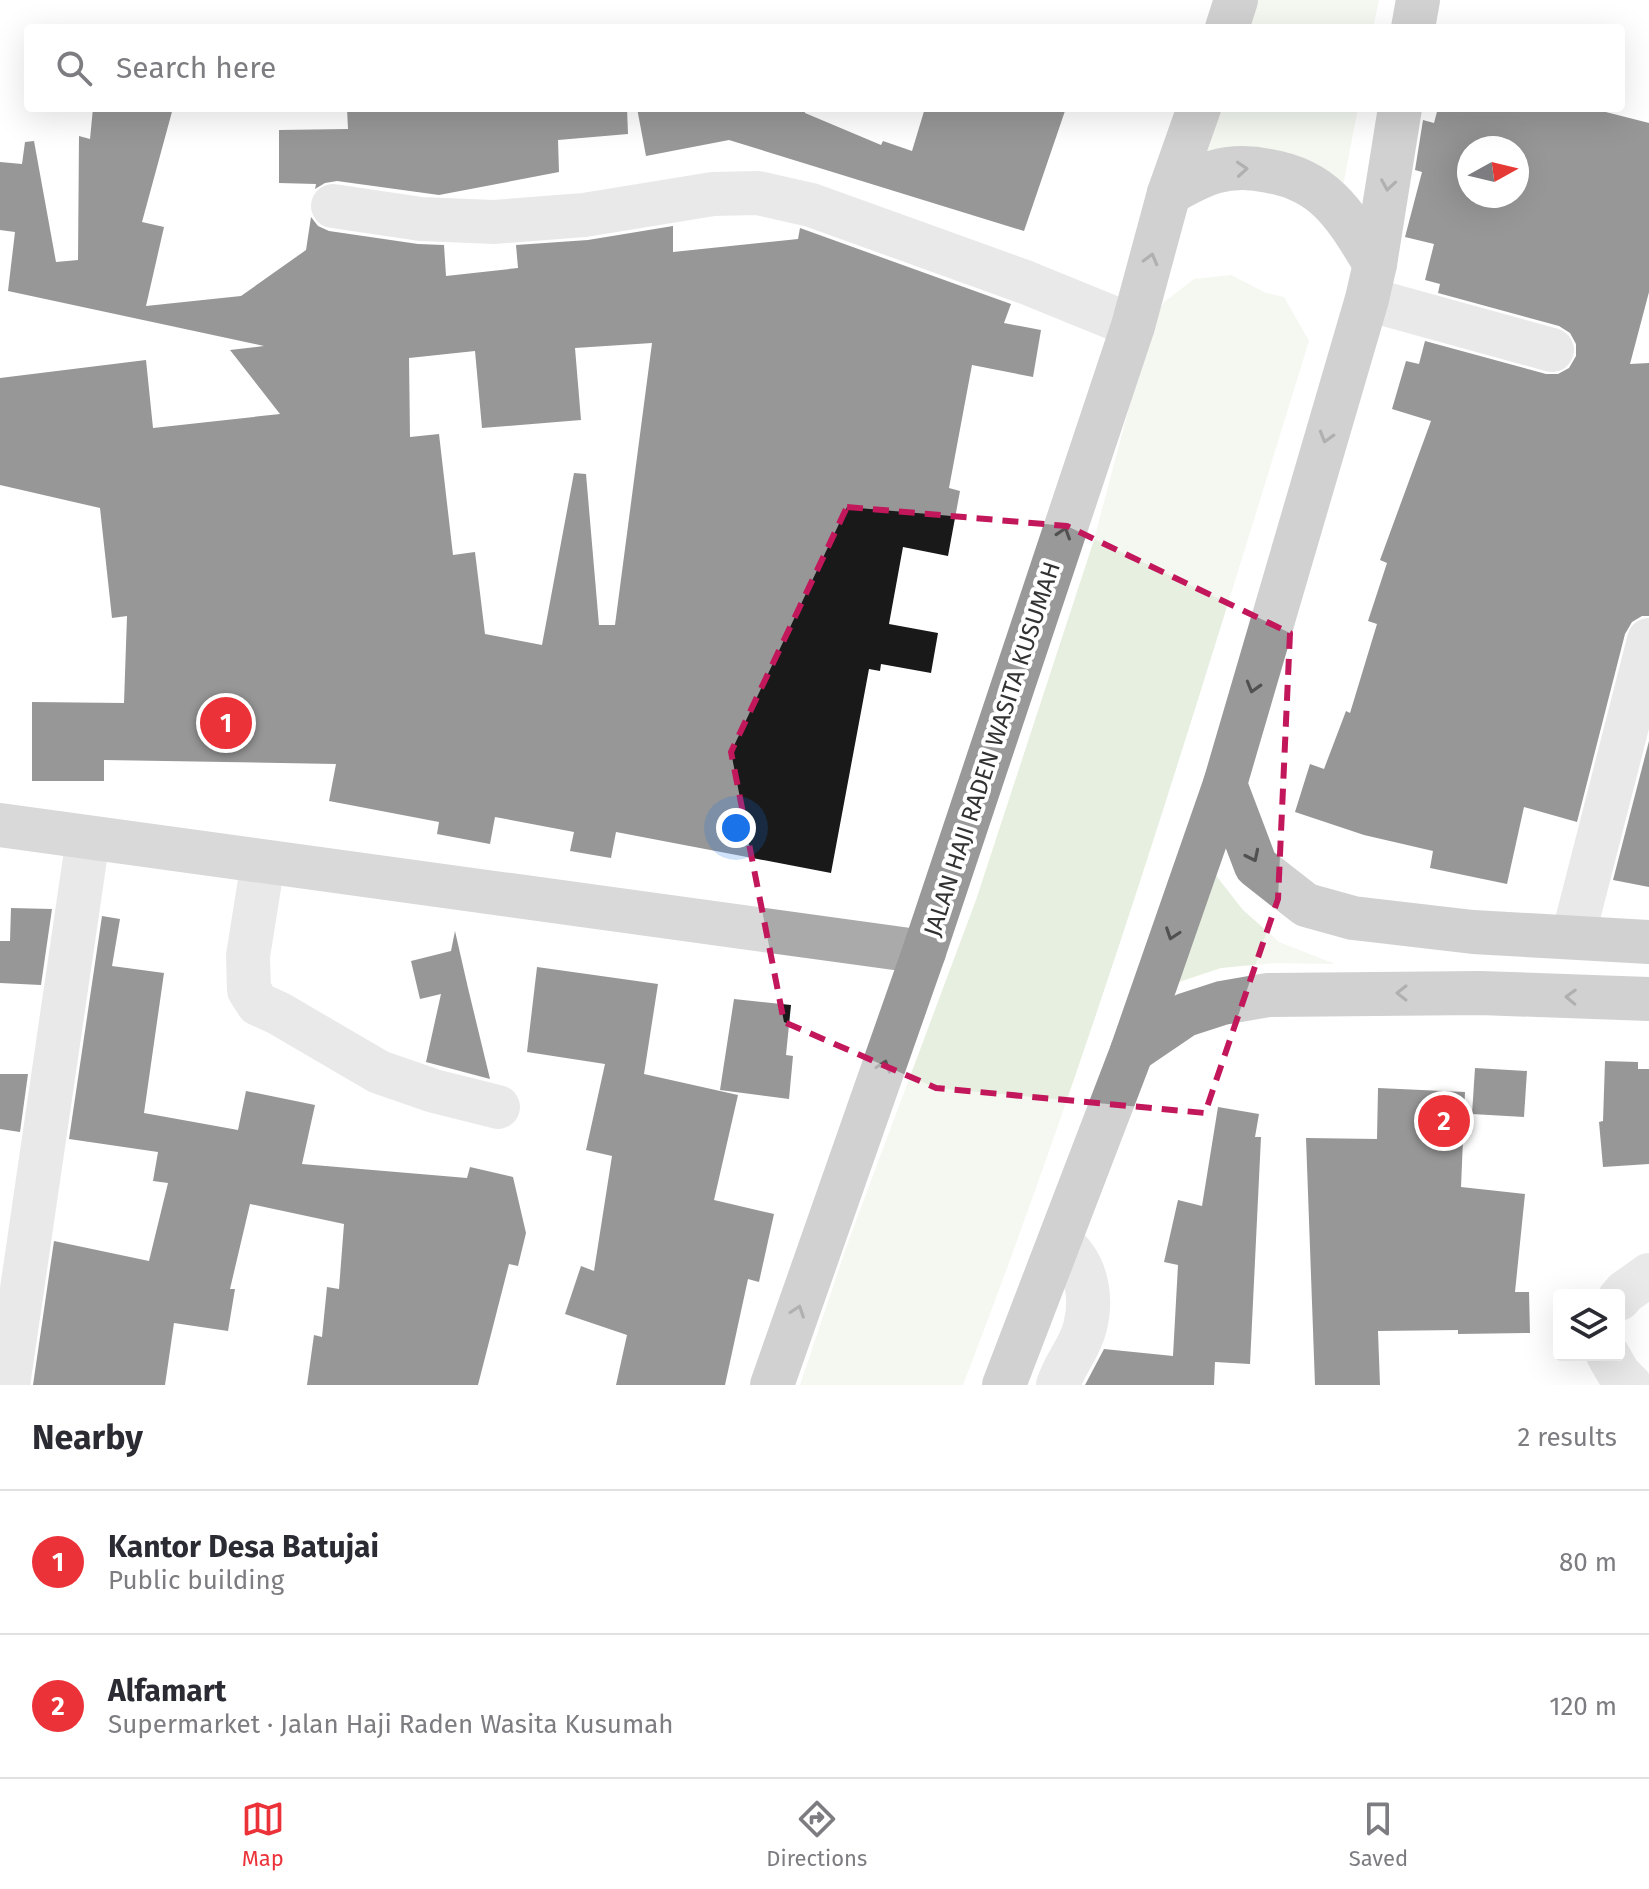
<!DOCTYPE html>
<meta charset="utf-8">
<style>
body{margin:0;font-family:"Fira Sans",sans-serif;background:#f7f7f7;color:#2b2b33}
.controls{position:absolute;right:24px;bottom:24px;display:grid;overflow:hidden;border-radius:8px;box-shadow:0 8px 32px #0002}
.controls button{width:72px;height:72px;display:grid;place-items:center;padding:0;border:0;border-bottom:2px solid #e1e1e2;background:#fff;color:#2b2b33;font:40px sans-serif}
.compass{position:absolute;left:1457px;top:136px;width:72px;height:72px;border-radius:50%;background:#fff;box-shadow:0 8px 32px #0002;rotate:82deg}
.you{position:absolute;left:736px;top:828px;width:28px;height:28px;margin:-20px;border:6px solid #fff;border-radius:50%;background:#1a73e8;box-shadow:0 0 0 12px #1a73e833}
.badge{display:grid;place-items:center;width:52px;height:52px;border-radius:50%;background:#eb3239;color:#fff;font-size:26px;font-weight:700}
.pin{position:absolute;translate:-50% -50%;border:4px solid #fff;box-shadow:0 2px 8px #0006}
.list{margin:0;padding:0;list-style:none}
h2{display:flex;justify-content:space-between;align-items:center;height:104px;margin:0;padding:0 32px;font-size:34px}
h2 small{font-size:26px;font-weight:400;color:#7c7c81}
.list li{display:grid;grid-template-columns:52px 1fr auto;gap:24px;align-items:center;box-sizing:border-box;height:144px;padding:0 32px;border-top:2px solid #e1e1e2}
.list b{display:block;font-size:30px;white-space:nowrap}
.list p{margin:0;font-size:26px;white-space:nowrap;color:#7c7c81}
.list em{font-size:26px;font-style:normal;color:#7c7c81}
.icon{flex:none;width:44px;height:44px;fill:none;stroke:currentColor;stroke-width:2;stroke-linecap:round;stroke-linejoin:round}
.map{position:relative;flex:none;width:1649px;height:1385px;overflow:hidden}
.search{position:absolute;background:#fff;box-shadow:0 8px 32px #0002;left:24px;right:24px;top:24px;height:88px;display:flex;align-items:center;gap:20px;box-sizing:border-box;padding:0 28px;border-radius:8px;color:#7c7c81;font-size:30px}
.sheet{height:392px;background:#fff}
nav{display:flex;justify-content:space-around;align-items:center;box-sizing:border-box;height:112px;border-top:2px solid #e1e1e2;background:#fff;font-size:22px;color:#7c7c81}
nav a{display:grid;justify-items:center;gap:4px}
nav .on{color:#eb3239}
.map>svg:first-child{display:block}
</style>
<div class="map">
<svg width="1649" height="1385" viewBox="0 0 1649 1385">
<rect width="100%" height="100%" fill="#fff"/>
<g fill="#e7efe0">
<path d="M 1257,0 L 1379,0 L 1373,28 L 1248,28 Z"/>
<path d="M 1219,108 L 1358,108 L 1335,227 L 1294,194 L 1242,181 L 1188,197 Z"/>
<path d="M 1231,275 L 1266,293 L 1284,297 L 1309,341 C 1201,691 1095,1043 963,1385 L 800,1385 L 847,1245 L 976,900 L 1094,540 L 1148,336 L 1163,303 L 1194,279 Z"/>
<path d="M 1214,873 L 1243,910 L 1279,942 L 1335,964 L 1274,963 L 1221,968 L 1179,982 Z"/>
</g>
<g fill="#191919" fill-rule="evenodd">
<path d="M 93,108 L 173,108 L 142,222 L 164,227 L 146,306 L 241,296 L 306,250 L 311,217 L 318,226 L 329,231 L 418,244 L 444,245 L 446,276 L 518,268 L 516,245 L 588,240 L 673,226 L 673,252 L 798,239 L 800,228 L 1011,304 L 1004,323 L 1041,330 L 1033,377 L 972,365 L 949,488 L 960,491 L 948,556 L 903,547 L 889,624 L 938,633 L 931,673 L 881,664 L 880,671 L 869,669 L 831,873 L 616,832 L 611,858 L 570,851 L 574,832 L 495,817 L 490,844 L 437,834 L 439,822 L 329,801 L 336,764 L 104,760 L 104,781 L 32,781 L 32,702 L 124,703 L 127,616 L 112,618 L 100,508 L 0,485 L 0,378 L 146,360 L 153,428 L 280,414 L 230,350 L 264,346 L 8,291 L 15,232 L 0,230 L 0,162 L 22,164 L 25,142 L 34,141 L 56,262 L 78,260 L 79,136 L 90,139 ZM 652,343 L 615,625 L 599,625 L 586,474 L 574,473 L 542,645 L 485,634 L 475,552 L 453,555 L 439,434 L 410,437 L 409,358 L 475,351 L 482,428 L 581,420 L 575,348 Z"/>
<path d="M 347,108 L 627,108 L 628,134 L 558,140 L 559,172 L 439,195 L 337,181 L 325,183 L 315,189 L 316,184 L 279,183 L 279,130 L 348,129 Z"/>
<path d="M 637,108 L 804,108 L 805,113 L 881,145 L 883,141 L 912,151 L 925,108 L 1066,108 L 1024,231 L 729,140 L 646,156 Z"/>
<path d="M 1438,108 L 1590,108 L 1649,123 L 1649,292 L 1630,364 L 1649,363 L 1649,616 L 1642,616 L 1632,622 L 1625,634 L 1577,822 L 1524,807 L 1507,884 L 1430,868 L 1433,851 L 1364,835 L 1295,812 L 1310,764 L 1324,769 L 1346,711 L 1350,713 L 1377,624 L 1368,621 L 1387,563 L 1380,560 L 1431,421 L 1392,409 L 1406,361 L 1419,364 L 1425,341 L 1546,374 L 1558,374 L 1569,368 L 1576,356 L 1576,344 L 1570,333 L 1559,326 L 1438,293 L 1440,284 L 1425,280 L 1434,244 L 1405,237 L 1422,172 L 1415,170 L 1423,120 L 1434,123 ZM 1469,148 L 1517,148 L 1517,196 L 1469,196 Z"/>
<path d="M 1649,741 L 1649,887 L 1613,880 Z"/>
<path d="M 11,908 L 52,909 L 41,985 L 0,983 L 0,941 L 10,941 Z"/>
<path d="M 102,916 L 120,919 L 112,966 L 164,973 L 144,1113 L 238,1130 L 246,1091 L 315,1105 L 302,1164 L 467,1178 L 470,1167 L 513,1177 L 526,1233 L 518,1266 L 509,1264 L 478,1385 L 307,1385 L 314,1335 L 322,1337 L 327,1287 L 339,1289 L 344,1224 L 250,1204 L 230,1289 L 235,1289 L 228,1331 L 174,1323 L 165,1385 L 33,1385 L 54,1241 L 149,1261 L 168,1183 L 153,1181 L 158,1152 L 69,1139 Z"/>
<path d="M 455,931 L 468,988 L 490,1079 L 426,1062 L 441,994 L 420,999 L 411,961 L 451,951 Z"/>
<path d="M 537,967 L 658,984 L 644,1074 L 738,1095 L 714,1200 L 774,1214 L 759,1282 L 748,1279 L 725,1385 L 616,1385 L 627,1335 L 565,1314 L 581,1266 L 594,1271 L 612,1156 L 586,1150 L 605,1064 L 527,1052 Z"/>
<path d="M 734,999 L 791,1005 L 786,1055 L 793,1056 L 789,1099 L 720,1090 Z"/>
<path d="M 1605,1061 L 1638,1062 L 1638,1069 L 1649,1069 L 1649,1164 L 1603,1167 L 1599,1122 L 1603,1121 Z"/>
<path d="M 1475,1068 L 1527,1071 L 1524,1117 L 1472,1114 Z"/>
<path d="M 0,1074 L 28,1074 L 20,1132 L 0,1129 Z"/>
<path d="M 1378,1088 L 1465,1092 L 1461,1187 L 1525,1194 L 1515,1292 L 1529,1292 L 1530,1333 L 1458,1334 L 1458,1330 L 1378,1331 L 1380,1385 L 1315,1385 L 1306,1138 L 1377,1139 Z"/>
<path d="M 1218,1107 L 1259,1114 L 1255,1137 L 1261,1137 L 1250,1364 L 1215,1362 L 1214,1385 L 1085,1385 L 1104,1349 L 1173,1356 L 1178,1265 L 1164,1262 L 1178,1200 L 1202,1206 Z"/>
</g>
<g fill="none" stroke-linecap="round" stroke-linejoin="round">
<g stroke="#cfcfcf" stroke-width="44">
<path d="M 333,206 L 421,219 L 494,222 L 584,215 L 713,194 L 758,193 L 811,205 L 1025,282 L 1133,326"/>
<path d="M 1367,299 L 1552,350"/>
<path d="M 263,862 L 248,956 L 249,990 L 258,1004 L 278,1013 L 379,1072 L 434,1091 L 498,1107"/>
<path d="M 1573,937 L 1649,640"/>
<path d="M 1619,1299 L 1625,1292 L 1649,1275"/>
<path d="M 1608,1355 L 1619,1374 L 1630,1385"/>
<path d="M 8,1385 L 88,838"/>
<path d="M 1058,1385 C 1064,1365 1080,1348 1085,1327 C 1093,1295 1086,1261 1059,1242"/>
</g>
<path stroke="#aaa" stroke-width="44" d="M 0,825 L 924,952"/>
<g stroke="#999" stroke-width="44">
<path d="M 1227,28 L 1236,0"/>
<path d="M 1413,28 L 1418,0"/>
<path d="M 1169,193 C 1183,186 1199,176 1214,172 C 1231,167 1251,167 1269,171 C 1327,181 1346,217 1375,264"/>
<path d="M 1225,784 L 1256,866 L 1306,905 L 1353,918 L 1473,932 L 1649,942"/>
<path d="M 1132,1051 L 1185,1015 L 1222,1003 L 1268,995 L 1480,993 L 1649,999"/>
<path d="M 772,1385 L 924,952 L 1133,326 L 1169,193 L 1199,108"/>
<path d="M 1004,1385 L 1132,1051 L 1225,784 L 1367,299 L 1375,264 L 1400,108"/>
</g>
</g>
<defs><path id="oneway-chevron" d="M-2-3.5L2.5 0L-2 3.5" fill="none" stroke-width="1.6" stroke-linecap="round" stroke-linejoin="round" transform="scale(2)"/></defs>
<g stroke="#515151">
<use href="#oneway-chevron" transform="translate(1242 169) rotate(-4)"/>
<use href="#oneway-chevron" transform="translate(1388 185) rotate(99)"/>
<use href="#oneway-chevron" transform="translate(1151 259) rotate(-75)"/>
<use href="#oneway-chevron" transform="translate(1326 437) rotate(106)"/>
<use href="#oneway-chevron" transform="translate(1064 533) rotate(-72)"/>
<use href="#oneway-chevron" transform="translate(1253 687) rotate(106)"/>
<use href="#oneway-chevron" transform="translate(1253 856) rotate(64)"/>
<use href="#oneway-chevron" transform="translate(1172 934) rotate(109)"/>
<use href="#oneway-chevron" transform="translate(1402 993) rotate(-180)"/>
<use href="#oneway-chevron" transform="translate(1571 997) rotate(-178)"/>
<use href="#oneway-chevron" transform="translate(884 1066) rotate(-71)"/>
<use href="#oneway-chevron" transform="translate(798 1311) rotate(-71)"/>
</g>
<path d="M0 0H1649V1385H0ZM 847,507 L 1067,526 L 1290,633 L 1278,899 L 1205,1113 L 936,1088 L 784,1022 L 731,752 Z" fill="#fff" fill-opacity=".55" fill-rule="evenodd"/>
<path fill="none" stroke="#c2185b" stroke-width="6" stroke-dasharray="16 10" stroke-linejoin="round" d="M 847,507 L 1067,526 L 1290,633 L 1278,899 L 1205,1113 L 936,1088 L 784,1022 L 731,752 Z"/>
<g text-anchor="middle" stroke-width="8" stroke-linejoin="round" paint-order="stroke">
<g font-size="24" fill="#323232" stroke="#fff">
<text transform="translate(992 749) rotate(-72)" y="8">JALAN HAJI RADEN WASITA KUSUMAH</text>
</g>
</g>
</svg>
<div class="controls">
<button><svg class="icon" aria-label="layers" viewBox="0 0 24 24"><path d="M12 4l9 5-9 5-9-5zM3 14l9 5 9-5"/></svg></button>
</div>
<svg class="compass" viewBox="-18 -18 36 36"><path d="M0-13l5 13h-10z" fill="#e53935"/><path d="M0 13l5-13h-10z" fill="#7c7c81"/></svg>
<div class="you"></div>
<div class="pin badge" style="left:226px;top:723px">1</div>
<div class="pin badge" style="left:1444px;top:1121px">2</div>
<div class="search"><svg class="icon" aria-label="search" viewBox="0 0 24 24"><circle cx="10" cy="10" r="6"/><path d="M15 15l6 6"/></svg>Search here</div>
</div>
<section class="sheet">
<h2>Nearby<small>2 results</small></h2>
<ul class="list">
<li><span class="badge">1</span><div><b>Kantor Desa Batujai</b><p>Public building</p></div><em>80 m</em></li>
<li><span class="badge">2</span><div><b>Alfamart</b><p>Supermarket · Jalan Haji Raden Wasita Kusumah</p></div><em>120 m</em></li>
</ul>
</section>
<nav>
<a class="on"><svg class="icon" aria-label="map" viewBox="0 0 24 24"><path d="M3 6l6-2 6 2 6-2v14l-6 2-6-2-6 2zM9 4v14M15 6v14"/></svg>Map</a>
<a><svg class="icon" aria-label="directions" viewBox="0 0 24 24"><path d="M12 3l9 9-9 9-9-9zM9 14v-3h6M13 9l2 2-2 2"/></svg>Directions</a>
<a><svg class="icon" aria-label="saved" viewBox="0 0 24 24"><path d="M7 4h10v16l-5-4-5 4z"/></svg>Saved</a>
</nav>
